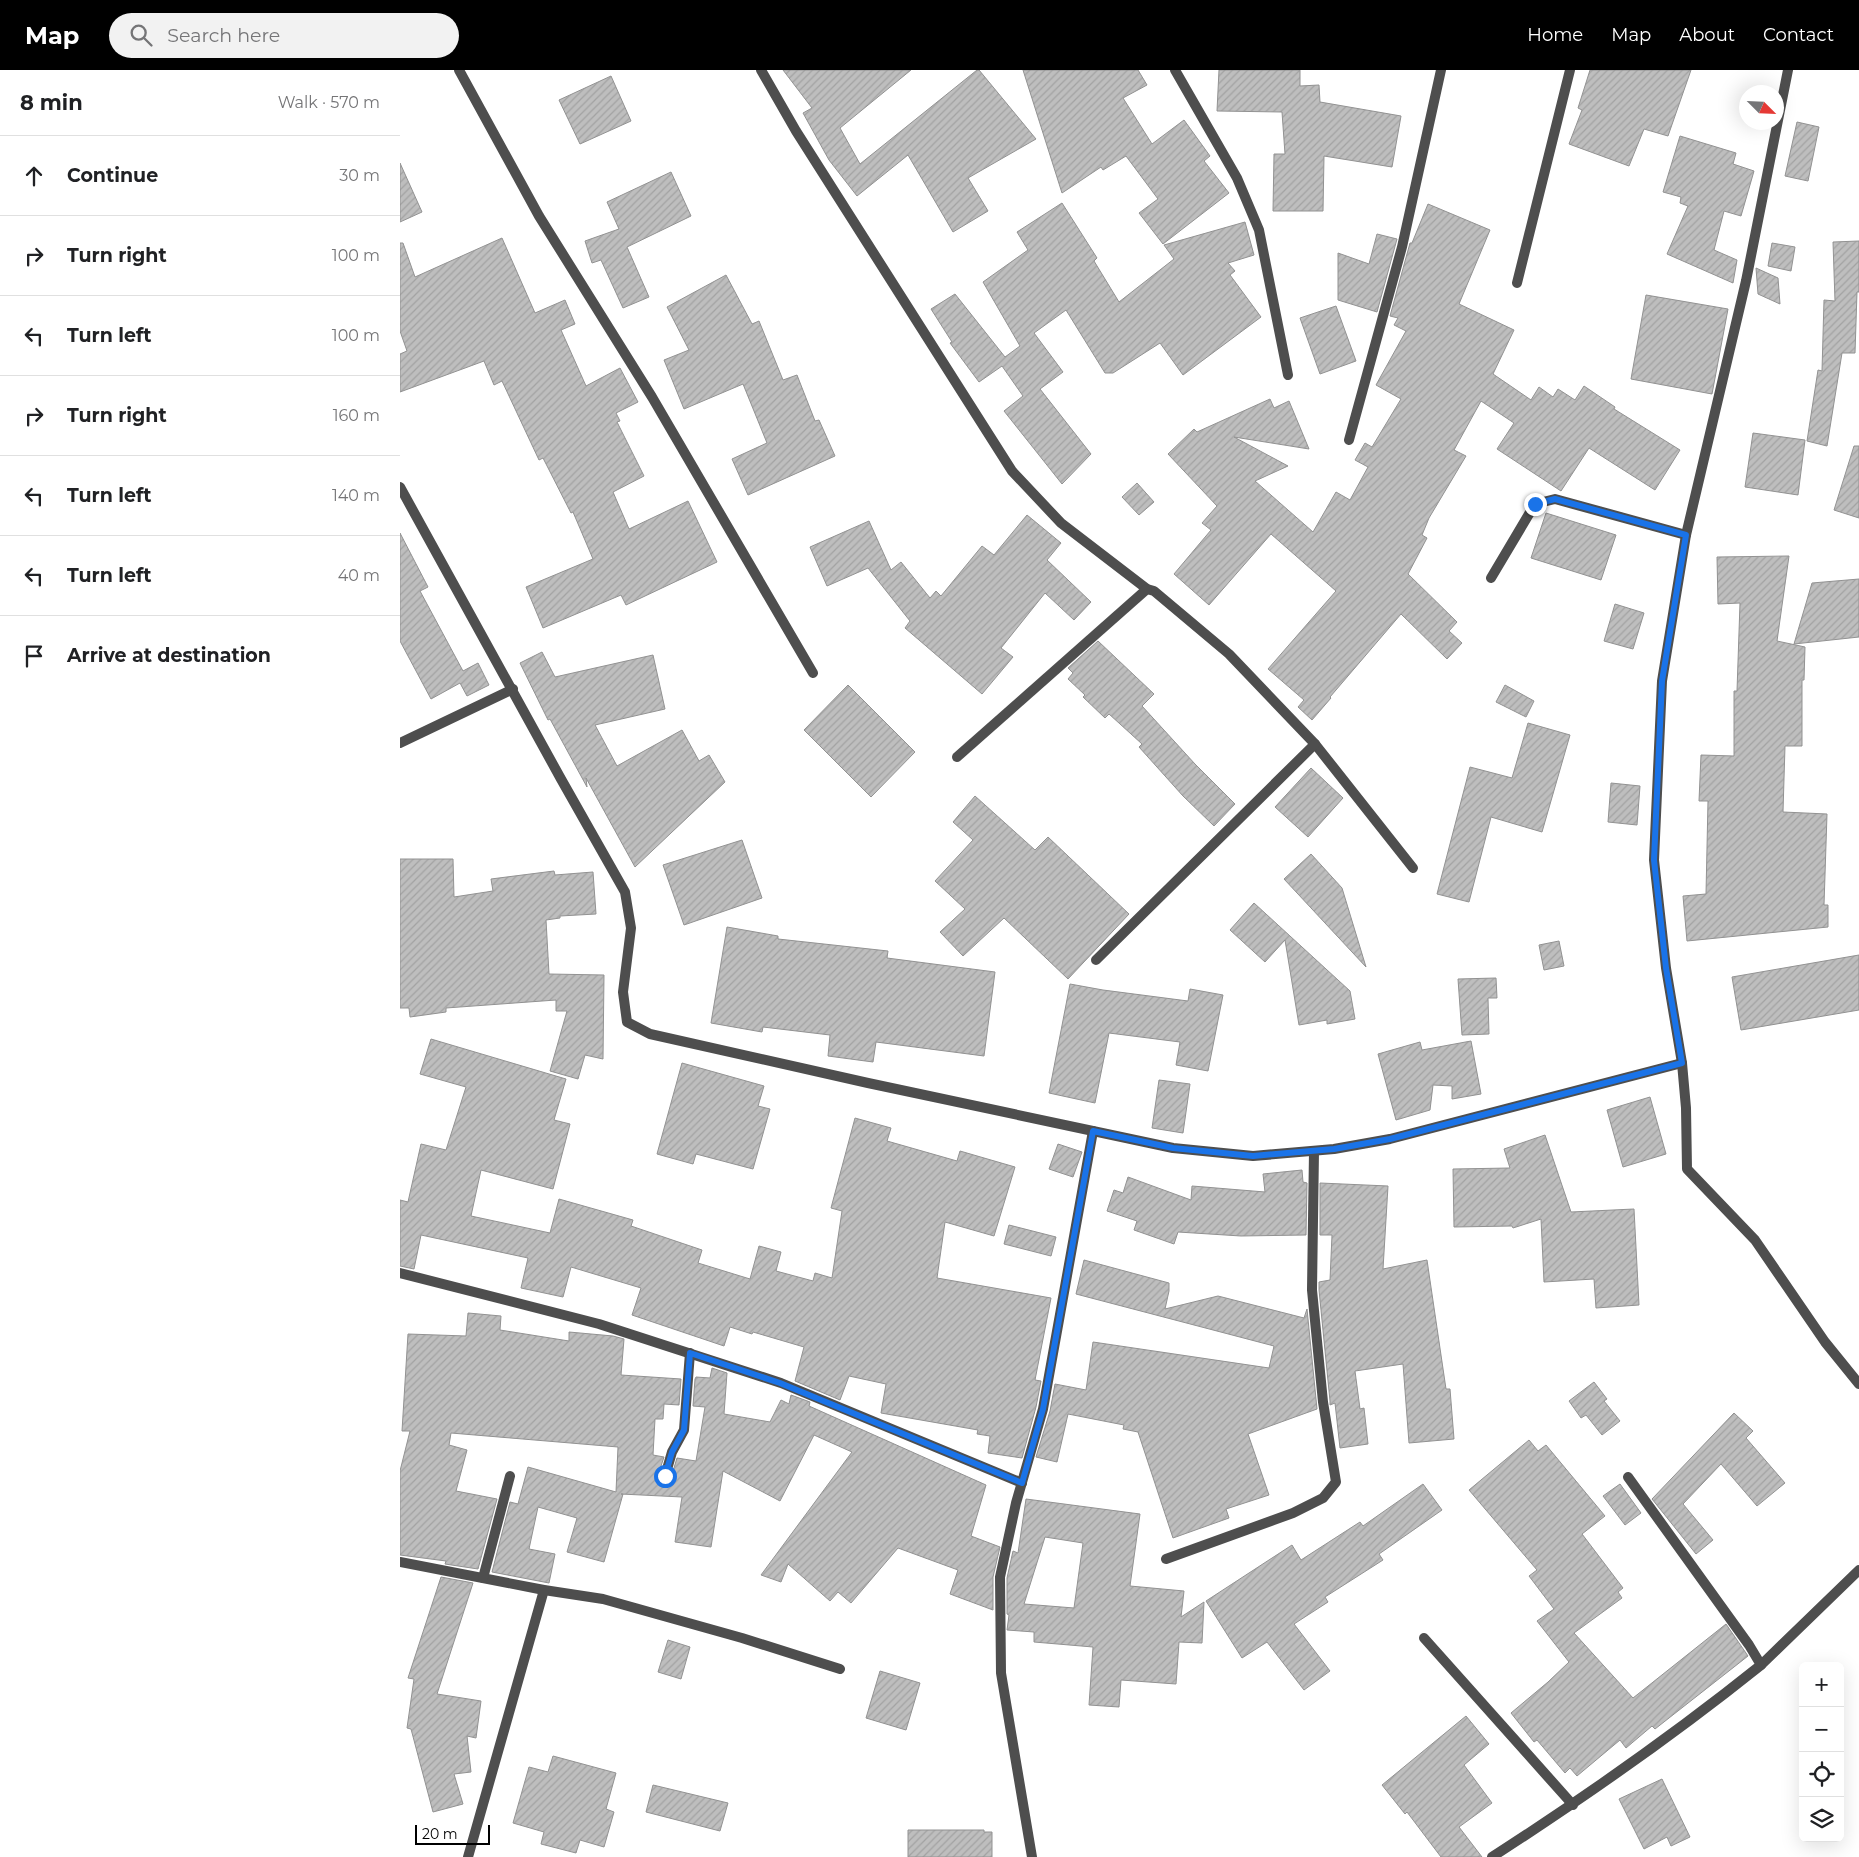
<!DOCTYPE html>
<meta charset="utf-8">
<style>
body{margin:0;font-family:Montserrat,sans-serif;background:#f2f2f2;color:#202124}
.controls{position:absolute;right:15px;bottom:15px;display:grid;overflow:hidden;border-radius:8px;box-shadow:0 5px 20px #0002}
.controls button{width:45px;height:45px;display:grid;place-items:center;padding:0;border:0;border-bottom:1px solid #e0e0e0;background:#fff;color:#202124;font:25px sans-serif}
.compass{position:absolute;left:1339px;top:15px;width:45px;height:45px;border-radius:50%;background:#fff;box-shadow:0 5px 20px #0002;rotate:114deg}
.scale{position:absolute;left:15px;bottom:12px;width:75px;box-sizing:border-box;padding-left:5px;border:2px solid #000;border-top:0;font-size:14px;line-height:18px;white-space:nowrap;color:#000;-webkit-text-stroke:4px #fff;paint-order:stroke}
.stop{position:absolute;width:15px;height:15px;margin:-11px;border:4px solid #1a73e8;border-radius:50%;background:#fff}
.stop.end{background:#1a73e8;border-color:#fff;box-shadow:0 1px 5px #0008}
.list{margin:0;padding:0;list-style:none}
h2{display:flex;justify-content:space-between;align-items:center;height:65px;margin:0;padding:0 20px;font-size:21px}
h2 small{font-size:16px;font-weight:400;color:#757577}
.list li{display:grid;grid-template-columns:32px 1fr auto;gap:15px;align-items:center;box-sizing:border-box;height:80px;padding:0 20px;border-top:1px solid #e0e0e0}
.list b{display:block;font-size:19px;white-space:nowrap}
.list em{font-size:16px;font-style:normal;color:#757577}
.icon{flex:none;width:28px;height:28px;fill:none;stroke:currentColor;stroke-width:2;stroke-linecap:round;stroke-linejoin:round}
.map{position:relative;flex:none;width:1459px;height:1787px;overflow:hidden}
header{display:flex;align-items:center;gap:30px;box-sizing:border-box;height:70px;padding:0 25px;background:#000;color:#fff}
header strong{font-size:24px}
nav{display:flex;gap:28px;margin-inline-start:auto;font-size:18px}
.search{width:350px;height:45px;background:#f2f2f2;display:flex;align-items:center;gap:12px;box-sizing:border-box;padding:0 18px;border-radius:28px;color:#757577;font-size:19px}
main{display:flex}
aside{flex:1;background:#fff}
.map>svg:first-child{display:block}
</style>
<header>
<strong>Map</strong>
<div class="search"><svg class="icon" aria-label="search" viewBox="0 0 24 24"><circle cx="10" cy="10" r="6"/><path d="M15 15l6 6"/></svg>Search here</div>
<nav><a>Home</a><a>Map</a><a>About</a><a>Contact</a></nav>
</header>
<main>
<aside>
<h2>8 min<small>Walk · 570 m</small></h2>
<ul class="list">
<li><svg class="icon" aria-label="ahead" viewBox="0 0 24 24"><path d="M12 20V5M6 11l6-6 6 6"/></svg><div><b>Continue</b></div><em>30 m</em></li>
<li><svg class="icon" aria-label="right" viewBox="0 0 24 24"><path d="M7 20v-9h11M14 6l5 5-5 5"/></svg><div><b>Turn right</b></div><em>100 m</em></li>
<li><svg class="icon" aria-label="left" viewBox="0 0 24 24"><path d="M17 20v-9H6M10 6l-5 5 5 5"/></svg><div><b>Turn left</b></div><em>100 m</em></li>
<li><svg class="icon" aria-label="right" viewBox="0 0 24 24"><path d="M7 20v-9h11M14 6l5 5-5 5"/></svg><div><b>Turn right</b></div><em>160 m</em></li>
<li><svg class="icon" aria-label="left" viewBox="0 0 24 24"><path d="M17 20v-9H6M10 6l-5 5 5 5"/></svg><div><b>Turn left</b></div><em>140 m</em></li>
<li><svg class="icon" aria-label="left" viewBox="0 0 24 24"><path d="M17 20v-9H6M10 6l-5 5 5 5"/></svg><div><b>Turn left</b></div><em>40 m</em></li>
<li><svg class="icon" aria-label="arrive" viewBox="0 0 24 24"><path d="M6 21V4h12l-3 4 3 4H6"/></svg><div><b>Arrive at destination</b></div></li>
</ul>
</aside>
<div class="map">
<svg width="1459" height="1787" viewBox="0 0 1459 1787">
<defs>
<pattern id="building-hatch" width="6" height="6" patternUnits="userSpaceOnUse" patternTransform="scale(1.25)"><rect width="6" height="6" fill="#bebebe"/><path d="M-1 1l2-2M0 6l6-6M5 7l2-2" fill="none" stroke="#a2a2a2"/></pattern>
</defs>
<rect width="100%" height="100%" fill="#fff"/>
<g fill="url(#building-hatch)" stroke="#929292" fill-rule="evenodd">
<path d="M 383,0 L 511,0 L 440,58 L 460,94 L 577,0 L 579,0 L 636,69 L 568,108 L 588,141 L 553,162 L 508,85 L 457,126 L 429,90 L 403,43 L 412,38 Z"/>
<path d="M 623,0 L 738,0 L 747,15 L 723,28 L 752,74 L 784,50 L 810,86 L 804,91 L 829,123 L 763,174 L 739,143 L 758,129 L 726,86 L 703,100 L 701,97 L 662,123 Z"/>
<path d="M 819,0 L 900,0 L 900,16 L 919,15 L 920,32 L 1001,46 L 992,97 L 924,86 L 923,141 L 873,141 L 874,84 L 885,84 L 882,42 L 817,41 Z"/>
<path d="M 1190,0 L 1291,0 L 1268,66 L 1244,59 L 1229,96 L 1169,74 L 1182,40 L 1178,38 Z"/>
<path d="M 211,6 L 231,51 L 180,74 L 159,30 Z"/>
<path d="M 1397,52 L 1419,57 L 1408,111 L 1385,106 Z"/>
<path d="M 1280,66 L 1336,83 L 1333,94 L 1354,101 L 1341,146 L 1324,141 L 1314,180 L 1337,190 L 1333,213 L 1267,184 L 1288,136 L 1280,133 L 1281,127 L 1263,122 Z"/>
<path d="M 0,93 L 22,142 L 0,152 Z"/>
<path d="M 271,102 L 291,146 L 227,177 L 249,227 L 223,238 L 201,190 L 192,193 L 185,171 L 219,159 L 207,132 Z"/>
<path d="M 662,133 L 697,188 L 694,191 L 719,232 L 774,189 L 764,175 L 845,152 L 854,185 L 828,193 L 835,201 L 830,205 L 861,247 L 783,305 L 760,273 L 713,303 L 705,303 L 666,240 L 634,263 L 663,302 L 640,319 L 691,384 L 662,414 L 604,341 L 623,326 L 602,296 L 579,312 L 550,273 L 552,272 L 531,239 L 555,224 L 605,287 L 620,276 L 583,212 L 628,180 L 617,162 Z"/>
<path d="M 1028,134 L 1090,160 L 1059,234 L 1114,260 L 1093,304 L 1131,330 L 1139,317 L 1153,327 L 1158,319 L 1175,330 L 1184,316 L 1215,337 L 1214,339 L 1280,380 L 1255,420 L 1189,378 L 1161,421 L 1097,379 L 1114,353 L 1081,331 L 1054,380 L 1066,386 L 1029,448 L 1022,465 L 1027,468 L 1008,504 L 1057,552 L 1049,561 L 1062,573 L 1047,589 L 1001,544 L 930,627 L 931,628 L 912,650 L 898,637 L 904,630 L 868,599 L 936,521 L 871,464 L 809,535 L 774,504 L 811,460 L 802,453 L 817,436 L 768,384 L 794,359 L 797,362 L 870,329 L 874,338 L 889,331 L 909,379 L 834,367 L 888,396 L 855,411 L 913,462 L 936,422 L 950,430 L 968,397 L 955,390 L 965,373 L 972,377 L 1001,329 L 976,315 L 1006,261 L 994,255 L 998,248 L 990,246 L 1010,173 L 1012,173 Z"/>
<path d="M 977,164 L 997,169 L 977,242 L 938,230 L 938,183 L 969,194 Z"/>
<path d="M 102,168 L 135,243 L 165,230 L 175,254 L 161,260 L 186,316 L 220,298 L 238,332 L 216,343 L 220,351 L 217,352 L 244,406 L 213,422 L 229,459 L 288,431 L 317,492 L 226,535 L 221,525 L 143,558 L 126,517 L 193,489 L 173,442 L 171,443 L 143,388 L 139,390 L 102,311 L 94,315 L 84,291 L 0,322 L 0,284 L 7,281 L 0,261 L 0,173 L 3,173 L 15,207 Z"/>
<path d="M 1459,171 L 1459,222 L 1457,222 L 1455,283 L 1442,283 L 1427,376 L 1407,371 L 1418,300 L 1422,301 L 1424,230 L 1435,231 L 1433,172 Z"/>
<path d="M 1372,173 L 1395,177 L 1391,201 L 1368,196 Z"/>
<path d="M 1356,198 L 1378,208 L 1380,234 L 1358,224 Z"/>
<path d="M 326,205 L 352,254 L 359,251 L 383,310 L 397,305 L 415,351 L 419,350 L 435,386 L 348,425 L 332,389 L 367,373 L 343,314 L 284,339 L 264,290 L 289,280 L 267,237 Z"/>
<path d="M 1246,225 L 1328,239 L 1312,324 L 1231,309 Z"/>
<path d="M 936,236 L 956,291 L 920,304 L 900,248 Z"/>
<path d="M 1353,363 L 1405,370 L 1398,425 L 1345,417 Z"/>
<path d="M 1454,376 L 1459,376 L 1459,448 L 1434,440 Z"/>
<path d="M 737,413 L 754,432 L 739,445 L 722,427 Z"/>
<path d="M 1146,443 L 1216,465 L 1201,510 L 1131,488 Z"/>
<path d="M 627,445 L 661,473 L 647,490 L 691,532 L 674,550 L 645,523 L 601,578 L 613,587 L 582,624 L 505,558 L 510,551 L 468,498 L 427,516 L 410,477 L 469,451 L 491,500 L 501,492 L 530,528 L 536,521 L 541,526 L 582,476 L 594,485 Z"/>
<path d="M 0,463 L 28,517 L 20,521 L 63,601 L 78,593 L 89,615 L 67,626 L 60,613 L 31,629 L 0,571 Z"/>
<path d="M 1389,486 L 1377,571 L 1405,577 L 1404,610 L 1402,610 L 1402,676 L 1385,676 L 1383,742 L 1427,744 L 1424,835 L 1428,835 L 1428,857 L 1287,871 L 1283,826 L 1306,824 L 1308,731 L 1299,731 L 1301,685 L 1334,686 L 1334,621 L 1337,621 L 1340,533 L 1318,534 L 1317,487 Z"/>
<path d="M 1459,509 L 1459,567 L 1394,574 L 1412,513 Z"/>
<path d="M 1215,534 L 1244,543 L 1233,579 L 1204,571 Z"/>
<path d="M 698,571 L 754,624 L 742,636 L 795,694 L 835,734 L 814,756 L 783,726 L 739,677 L 742,674 L 709,644 L 705,648 L 683,627 L 685,625 L 668,609 L 673,603 L 668,598 Z"/>
<path d="M 142,582 L 155,607 L 253,585 L 265,639 L 195,655 L 217,696 L 282,660 L 299,691 L 309,685 L 325,712 L 235,797 L 186,708 L 187,717 L 150,649 L 148,650 L 120,593 Z"/>
<path d="M 448,615 L 515,682 L 471,727 L 404,660 Z"/>
<path d="M 1105,615 L 1134,631 L 1126,647 L 1096,632 Z"/>
<path d="M 1128,653 L 1170,665 L 1142,762 L 1091,747 L 1069,832 L 1037,824 L 1070,697 L 1112,708 Z"/>
<path d="M 911,698 L 943,728 L 908,767 L 875,737 Z"/>
<path d="M 1211,713 L 1240,716 L 1237,755 L 1208,752 Z"/>
<path d="M 575,726 L 635,780 L 648,767 L 729,844 L 668,909 L 604,848 L 563,886 L 540,862 L 565,839 L 535,811 L 573,770 L 553,752 Z"/>
<path d="M 342,770 L 362,828 L 284,855 L 263,795 Z"/>
<path d="M 911,784 L 942,818 L 966,897 L 884,809 Z"/>
<path d="M 0,789 L 53,789 L 54,827 L 93,821 L 91,809 L 154,801 L 155,805 L 193,802 L 196,844 L 160,846 L 160,848 L 146,850 L 149,904 L 204,905 L 203,989 L 185,985 L 178,1009 L 150,1001 L 167,941 L 156,941 L 156,930 L 46,938 L 46,942 L 10,947 L 9,938 L 0,938 Z"/>
<path d="M 854,833 L 950,921 L 955,949 L 927,954 L 927,950 L 899,955 L 885,870 L 865,892 L 830,860 Z"/>
<path d="M 327,857 L 378,866 L 378,869 L 488,881 L 487,888 L 595,902 L 584,986 L 476,972 L 473,992 L 428,986 L 430,965 L 363,957 L 362,962 L 311,953 Z"/>
<path d="M 1159,871 L 1164,896 L 1144,900 L 1139,875 Z"/>
<path d="M 1459,885 L 1459,940 L 1341,960 L 1332,907 Z"/>
<path d="M 1096,908 L 1097,928 L 1088,928 L 1089,964 L 1062,965 L 1058,909 Z"/>
<path d="M 670,914 L 703,920 L 788,931 L 790,919 L 823,925 L 808,1001 L 776,995 L 780,972 L 709,963 L 695,1033 L 649,1023 Z"/>
<path d="M 31,969 L 166,1009 L 154,1050 L 170,1054 L 153,1119 L 81,1100 L 71,1146 L 150,1163 L 159,1129 L 233,1150 L 231,1156 L 302,1180 L 298,1193 L 350,1209 L 359,1176 L 381,1182 L 376,1201 L 413,1211 L 415,1203 L 432,1208 L 442,1141 L 431,1138 L 455,1048 L 491,1058 L 487,1071 L 557,1091 L 560,1081 L 615,1097 L 594,1166 L 545,1152 L 537,1208 L 651,1228 L 635,1310 L 641,1311 L 636,1337 L 622,1388 L 588,1383 L 590,1366 L 577,1364 L 578,1360 L 481,1343 L 486,1314 L 449,1306 L 440,1330 L 395,1311 L 404,1277 L 353,1262 L 352,1264 L 330,1257 L 324,1276 L 232,1245 L 241,1218 L 171,1197 L 163,1227 L 121,1218 L 128,1188 L 21,1165 L 14,1199 L 0,1196 L 0,1130 L 8,1132 L 21,1074 L 46,1080 L 66,1017 L 20,1004 Z"/>
<path d="M 1071,971 L 1081,1024 L 1052,1029 L 1052,1016 L 1033,1015 L 1030,1040 L 996,1050 L 978,984 L 1020,972 L 1022,980 Z"/>
<path d="M 282,993 L 364,1016 L 358,1036 L 370,1039 L 353,1099 L 296,1084 L 293,1094 L 257,1084 Z"/>
<path d="M 759,1010 L 790,1014 L 783,1063 L 752,1058 Z"/>
<path d="M 1250,1027 L 1266,1084 L 1223,1097 L 1207,1040 Z"/>
<path d="M 1145,1065 L 1171,1142 L 1234,1139 L 1239,1235 L 1196,1238 L 1194,1209 L 1144,1212 L 1141,1149 L 1113,1158 L 1112,1156 L 1054,1157 L 1053,1099 L 1110,1098 L 1104,1079 Z"/>
<path d="M 658,1074 L 682,1082 L 673,1107 L 649,1099 Z"/>
<path d="M 902,1100 L 903,1112 L 907,1113 L 906,1165 L 841,1166 L 778,1162 L 774,1174 L 734,1160 L 737,1151 L 707,1141 L 714,1120 L 723,1123 L 728,1107 L 791,1130 L 792,1116 L 865,1122 L 863,1104 Z"/>
<path d="M 920,1113 L 988,1116 L 983,1199 L 1027,1190 L 1046,1319 L 1050,1319 L 1054,1369 L 1009,1373 L 1003,1294 L 955,1301 L 960,1339 L 964,1338 L 968,1374 L 940,1378 L 935,1333 L 930,1335 L 930,1331 L 919,1220 L 919,1212 L 930,1210 L 932,1165 L 920,1165 Z"/>
<path d="M 609,1155 L 656,1167 L 651,1186 L 604,1174 Z"/>
<path d="M 684,1190 L 769,1213 L 769,1221 L 765,1239 L 818,1226 L 904,1248 L 907,1239 L 917,1339 L 848,1364 L 869,1425 L 826,1439 L 829,1448 L 773,1468 L 738,1362 L 723,1359 L 724,1355 L 668,1344 L 657,1392 L 636,1387 L 650,1341 L 655,1314 L 686,1320 L 693,1272 L 869,1298 L 874,1276 L 676,1224 Z"/>
<path d="M 68,1243 L 101,1246 L 100,1260 L 169,1271 L 169,1262 L 213,1266 L 224,1269 L 221,1305 L 281,1309 L 279,1335 L 264,1334 L 263,1349 L 255,1349 L 253,1385 L 264,1387 L 258,1405 L 260,1410 L 263,1412 L 270,1411 L 277,1388 L 296,1391 L 305,1337 L 293,1336 L 295,1309 L 296,1307 L 310,1308 L 312,1298 L 327,1303 L 324,1344 L 370,1352 L 381,1330 L 389,1334 L 391,1325 L 410,1332 L 409,1336 L 586,1415 L 571,1466 L 600,1477 L 593,1507 L 593,1540 L 550,1524 L 558,1500 L 498,1478 L 451,1533 L 438,1522 L 430,1531 L 388,1494 L 381,1512 L 361,1505 L 452,1382 L 414,1365 L 380,1431 L 323,1401 L 311,1477 L 275,1472 L 282,1427 L 221,1424 L 223,1424 L 204,1492 L 167,1482 L 177,1448 L 138,1437 L 129,1479 L 155,1484 L 149,1513 L 92,1502 L 110,1432 L 118,1434 L 128,1397 L 216,1422 L 218,1377 L 51,1363 L 49,1375 L 67,1380 L 56,1421 L 97,1429 L 78,1499 L 45,1494 L 46,1491 L 0,1485 L 0,1401 L 10,1361 L 2,1361 L 8,1264 L 66,1266 Z"/>
<path d="M 1194,1312 L 1207,1329 L 1204,1331 L 1220,1351 L 1202,1365 L 1186,1345 L 1181,1348 L 1169,1331 Z"/>
<path d="M 1334,1343 L 1353,1361 L 1346,1368 L 1385,1413 L 1357,1436 L 1321,1394 L 1283,1434 L 1313,1470 L 1296,1484 L 1252,1429 Z"/>
<path d="M 1129,1370 L 1138,1381 L 1146,1375 L 1205,1446 L 1182,1464 L 1223,1518 L 1218,1522 L 1222,1528 L 1174,1563 L 1233,1628 L 1326,1554 L 1348,1586 L 1255,1659 L 1252,1656 L 1226,1678 L 1220,1670 L 1177,1706 L 1170,1698 L 1165,1703 L 1137,1670 L 1134,1672 L 1111,1643 L 1148,1612 L 1169,1592 L 1137,1551 L 1154,1539 L 1129,1506 L 1137,1500 L 1069,1420 Z"/>
<path d="M 1023,1414 L 1042,1440 L 979,1484 L 983,1490 L 925,1527 L 928,1532 L 894,1554 L 930,1601 L 904,1620 L 867,1572 L 842,1588 L 806,1531 L 892,1475 L 901,1490 L 960,1452 L 963,1456 Z"/>
<path d="M 1220,1414 L 1241,1443 L 1225,1455 L 1203,1426 Z"/>
<path d="M 626,1429 L 740,1444 L 730,1516 L 784,1521 L 781,1547 L 804,1532 L 802,1573 L 779,1572 L 776,1614 L 721,1610 L 719,1637 L 689,1635 L 693,1577 L 634,1572 L 634,1562 L 607,1560 L 609,1545 L 607,1544 L 607,1508 L 613,1481 L 618,1483 ZM 645,1467 L 683,1473 L 674,1538 L 624,1534 Z"/>
<path d="M 41,1507 L 73,1513 L 37,1624 L 81,1631 L 76,1668 L 67,1666 L 71,1702 L 54,1704 L 63,1734 L 33,1742 L 11,1659 L 7,1658 L 14,1609 L 8,1608 Z"/>
<path d="M 268,1570 L 290,1577 L 281,1609 L 258,1602 Z"/>
<path d="M 480,1601 L 520,1613 L 506,1660 L 466,1648 Z"/>
<path d="M 1066,1646 L 1089,1674 L 1064,1695 L 1092,1733 L 1059,1757 L 1082,1787 L 1041,1787 L 1007,1742 L 1005,1744 L 982,1715 Z"/>
<path d="M 153,1686 L 216,1703 L 206,1739 L 214,1742 L 204,1777 L 180,1770 L 176,1783 L 141,1774 L 144,1762 L 113,1753 L 129,1697 L 148,1702 Z"/>
<path d="M 1262,1709 L 1290,1767 L 1271,1776 L 1267,1767 L 1244,1779 L 1219,1729 Z"/>
<path d="M 253,1715 L 328,1733 L 320,1761 L 246,1742 Z"/>
<path d="M 508,1760 L 584,1760 L 584,1762 L 592,1762 L 592,1787 L 508,1787 Z"/>
</g>
<g fill="none" stroke-linecap="round" stroke-linejoin="round">
<g stroke="#4e4e4e" stroke-width="10">
<path d="M 59,0 L 139,146 L 252,327 L 413,603"/>
<path d="M 361,0 L 396,61 L 612,401 L 661,453 L 747,519 L 754,521 L 829,584 L 915,674 L 1013,798"/>
<path d="M 775,0 L 837,108 L 859,160 L 888,305"/>
<path d="M 1388,0 L 1346,211 L 1286,465 L 1262,611 L 1254,790 L 1266,898 L 1282,993 L 1286,1038 L 1287,1099 L 1355,1170 L 1425,1272 L 1459,1314"/>
<path d="M 1117,213 L 1170,0"/>
<path d="M 949,370 L 1002,177 L 1041,0"/>
<path d="M 0,417 L 161,709 L 225,822 L 231,858 L 223,922 L 227,952 L 250,964 L 468,1013 L 773,1078 L 853,1086 L 934,1079 L 990,1069 L 1282,993"/>
<path d="M 1091,508 L 1135,434 L 1155,429 L 1286,465"/>
<path d="M 0,673 L 113,619"/>
<path d="M 557,687 L 747,519"/>
<path d="M 696,890 L 915,674"/>
<path d="M 0,1203 L 199,1254 L 381,1313 L 622,1413"/>
<path d="M 265,1406 L 272,1382 L 284,1360 L 290,1283"/>
<path d="M 766,1489 L 893,1443 L 923,1428 L 936,1412 L 923,1332 L 912,1220 L 914,1081"/>
<path d="M 0,1492 L 144,1520 L 203,1529 L 342,1568 L 440,1599"/>
<path d="M 83,1508 L 110,1406"/>
<path d="M 1024,1568 L 1173,1735"/>
<path d="M 1361,1595 L 1459,1500"/>
<path d="M 68,1787 L 144,1520"/>
<path d="M 632,1787 L 601,1603 L 600,1507 L 616,1433 L 643,1339 L 693,1061"/>
<path d="M 1092,1787 C 1185,1727 1275,1664 1361,1595 L 1349,1575 L 1228,1407"/>
</g>
</g>
<g fill="none" stroke-linecap="round" stroke-linejoin="round">
<path stroke="#1a73e8" stroke-width="6" d="M 265,1406 L 272,1382 L 284,1360 L 290,1283 L 380,1313 L 622,1413 L 643,1339 L 693,1061 L 773,1078 L 853,1086 L 934,1079 L 990,1069 L 1282,993 L 1266,898 L 1254,790 L 1262,611 L 1286,465 L 1155,429 L 1135,434"/>
</g>
</svg>
<div class="controls">
<button>+</button>
<button>−</button>
<button><svg class="icon" aria-label="locate" viewBox="0 0 24 24"><circle cx="12" cy="12" r="6"/><path d="M12 2v4M12 18v4M2 12h4M18 12h4"/></svg></button>
<button><svg class="icon" aria-label="layers" viewBox="0 0 24 24"><path d="M12 4l9 5-9 5-9-5zM3 14l9 5 9-5"/></svg></button>
</div>
<svg class="compass" viewBox="-18 -18 36 36"><path d="M0-13l5 13h-10z" fill="#e53935"/><path d="M0 13l5-13h-10z" fill="#757577"/></svg>
<div class="scale">20 m</div>
<div class="stop" style="left:265px;top:1406px"></div>
<div class="stop end" style="left:1135px;top:434px"></div>
</div>
</main>
